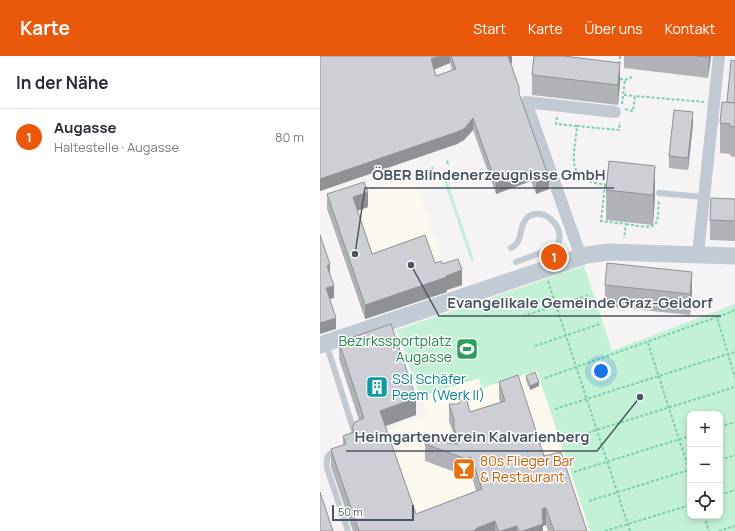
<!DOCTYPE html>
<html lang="de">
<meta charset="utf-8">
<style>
body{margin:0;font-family:Manrope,sans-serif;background:#f7f7f7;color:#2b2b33}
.controls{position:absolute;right:12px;bottom:12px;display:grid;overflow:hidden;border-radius:8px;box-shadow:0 2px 6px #0003}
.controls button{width:36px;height:36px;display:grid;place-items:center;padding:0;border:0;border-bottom:1px solid #e1e1e2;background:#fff;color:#2b2b33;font:20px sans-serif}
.scale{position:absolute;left:12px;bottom:10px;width:82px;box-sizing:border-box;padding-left:4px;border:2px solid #4a5661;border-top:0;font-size:11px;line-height:14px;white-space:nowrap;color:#4a5661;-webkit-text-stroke:3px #fff;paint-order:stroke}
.you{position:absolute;left:281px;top:315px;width:14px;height:14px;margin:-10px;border:3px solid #fff;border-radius:50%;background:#1a73e8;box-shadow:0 0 0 6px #1a73e833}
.badge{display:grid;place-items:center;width:26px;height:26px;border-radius:50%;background:#ea580c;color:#fff;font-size:13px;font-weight:700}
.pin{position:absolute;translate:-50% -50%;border:2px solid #fff;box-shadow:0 1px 4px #0006}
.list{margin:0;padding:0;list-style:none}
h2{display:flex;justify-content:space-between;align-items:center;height:52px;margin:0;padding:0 16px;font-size:17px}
h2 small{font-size:13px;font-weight:400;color:#7c7c81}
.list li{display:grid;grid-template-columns:26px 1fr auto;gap:12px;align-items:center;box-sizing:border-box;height:56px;padding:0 16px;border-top:1px solid #e1e1e2}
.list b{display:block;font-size:15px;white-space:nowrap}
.list p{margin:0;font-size:13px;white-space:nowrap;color:#7c7c81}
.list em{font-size:13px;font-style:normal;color:#7c7c81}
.icon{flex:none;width:22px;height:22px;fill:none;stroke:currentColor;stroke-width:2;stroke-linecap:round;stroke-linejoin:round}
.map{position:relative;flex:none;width:415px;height:475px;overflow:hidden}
header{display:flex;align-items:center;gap:24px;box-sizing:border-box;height:56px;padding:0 20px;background:#ea580c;color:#fff}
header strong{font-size:19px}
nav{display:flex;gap:22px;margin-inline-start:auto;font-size:14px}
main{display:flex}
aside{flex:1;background:#fff}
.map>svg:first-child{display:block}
</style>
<header>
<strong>Karte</strong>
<nav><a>Start</a><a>Karte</a><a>Über uns</a><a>Kontakt</a></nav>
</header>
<main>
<aside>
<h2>In der Nähe<small></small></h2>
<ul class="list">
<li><span class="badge">1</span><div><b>Augasse</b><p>Haltestelle · Augasse</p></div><em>80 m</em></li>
</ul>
</aside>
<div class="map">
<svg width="415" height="475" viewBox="0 0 415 475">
<rect width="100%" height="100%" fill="#f5f3f3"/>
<g fill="#fdf9ef">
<path d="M 94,119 L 132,235 L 44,266 L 4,150 Z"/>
<path d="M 217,314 L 270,475 L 100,475 L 67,374 L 106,360 L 100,341 L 159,322 L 162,332 Z"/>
</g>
<g fill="#c3f1d5" fill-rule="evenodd">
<path d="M 125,118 L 154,204 L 151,205 L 122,119 Z"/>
<path d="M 264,210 L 292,295 L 415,248 L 415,475 L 270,475 L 217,315 L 162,332 L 159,322 L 100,341 L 77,274 ZM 370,358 L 400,358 L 400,460 L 370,460 Z"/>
</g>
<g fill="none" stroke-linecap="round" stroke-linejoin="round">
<g stroke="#7ad0a6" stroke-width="2" stroke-dasharray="3 2" stroke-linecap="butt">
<path d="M 299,8 L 300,0"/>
<path d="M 300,23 L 305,24 L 312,21"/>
<path d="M 304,39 L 315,40"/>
<path d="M 302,48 L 305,24"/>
<path d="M 305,53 L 313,55 L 315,40 L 384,46"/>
<path d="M 237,61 L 236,68 L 257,70"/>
<path d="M 127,105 L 129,110"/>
<path d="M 112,111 L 113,116"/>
<path d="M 285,129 L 281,165 L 306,168 L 304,182"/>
<path d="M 287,129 C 244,124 254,104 257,70 L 299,74 L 300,66"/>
<path d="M 306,168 C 313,169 333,174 336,167 C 339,161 338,151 339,145"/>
<path d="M 228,225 L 310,475"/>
<path d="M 203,260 L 270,239"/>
<path d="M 398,261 L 415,254"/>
<path d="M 328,287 L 369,414 L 370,413"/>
<path d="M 215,290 L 280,268"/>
<path d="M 225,322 L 397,261 L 408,298 L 415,296"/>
<path d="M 235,353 L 408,298 L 415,322"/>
<path d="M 400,371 L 415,366"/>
<path d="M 244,384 L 415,331"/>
<path d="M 400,404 L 415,399"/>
<path d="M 254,416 L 370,380"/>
<path d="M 400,439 L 415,434"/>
<path d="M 269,445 L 369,414 L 370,417"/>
<path d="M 384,460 L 389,475"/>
<path d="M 285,475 L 370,449"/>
<path d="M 399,475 L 415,470"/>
</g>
<g stroke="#c1cad2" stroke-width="6">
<path d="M 339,137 L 384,141"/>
<path d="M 191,192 C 205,185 197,170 208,161 C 224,149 249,174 236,191 L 196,206"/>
<path d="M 6,287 L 34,375 L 33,377"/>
<path d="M 19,394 C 7,398 6,399 7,412 L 28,475"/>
</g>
<g stroke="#c1cad2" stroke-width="12">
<path d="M 378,198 L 399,0"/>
<path d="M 261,201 L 206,46 L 295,56"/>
</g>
<path stroke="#c1cbd6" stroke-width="17" d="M 0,289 L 267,199 L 288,196 L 415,200"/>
</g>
<g fill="#b0b2b7" fill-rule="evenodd">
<path d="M 0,0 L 192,0 L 192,7 L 191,8 L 199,38 L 229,133 L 216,138 L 211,125 L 176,138 L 153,74 L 144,84 L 137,88 L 0,135 ZM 130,7 L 132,14 L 116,20 L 114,13 Z"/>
<path d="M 304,0 L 391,0 L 388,22 L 304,12 Z"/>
<path d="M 415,5 L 415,101 L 410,100 L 410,98 L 400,97 L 400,67 L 407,46 Z"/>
<path d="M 212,19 L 300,27 L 298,49 L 212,39 Z"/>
<path d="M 373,68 L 368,114 L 349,112 L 349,100 Z"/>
<path d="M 289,105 L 335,140 L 333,169 L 286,164 L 286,134 Z"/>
<path d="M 7,138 L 48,151 L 37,155 L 52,198 L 122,208 L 142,229 L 127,234 L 127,236 L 45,263 L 7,153 Z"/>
<path d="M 415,143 L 415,185 L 390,184 L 390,164 Z"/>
<path d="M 285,229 L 372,236 L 370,259 L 285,250 Z"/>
<path d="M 19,286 L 96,359 L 65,370 L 96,458 L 156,435 L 151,418 L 146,420 L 105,405 L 105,388 L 134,388 L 134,379 L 129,365 L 129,348 L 150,356 L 180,346 L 179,343 L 179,326 L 224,400 L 267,475 L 228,475 L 226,469 L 223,470 L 223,475 L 33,475 L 11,411 L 11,393 L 23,389 L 23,380 L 32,377 L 32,372 L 39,364 L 19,303 Z"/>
<path d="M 206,320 L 219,330 L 210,334 L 206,324 Z"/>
</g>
<g fill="#909195">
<path d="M 119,0 L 130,0 L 130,7 L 111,15 L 111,3 Z"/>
<path d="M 187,0 L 192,0 L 192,7 L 187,9 Z"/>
<path d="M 389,0 L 391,0 L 388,22 Z"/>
<path d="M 300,7 L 300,27 L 298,49 L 298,29 Z"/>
<path d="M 373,56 L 373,68 L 368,114 L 368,102 Z"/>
<path d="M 153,62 L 153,74 L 144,84 L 137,88 L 0,135 L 0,123 Z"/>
<path d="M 335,110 L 335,140 L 333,169 L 333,139 Z"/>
<path d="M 211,114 L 211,125 L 176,138 L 176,127 Z"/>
<path d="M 229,122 L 229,133 L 216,138 L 216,126 Z"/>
<path d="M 48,136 L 48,151 L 33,156 L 33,141 Z"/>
<path d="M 10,208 L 10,220 L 7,210 Z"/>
<path d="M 142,214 L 142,229 L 127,234 L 127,236 L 45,263 L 45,249 Z"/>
<path d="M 372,216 L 372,236 L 370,259 L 370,238 Z"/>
<path d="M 14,230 L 14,242 L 6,244 L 6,232 Z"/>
<path d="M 16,262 L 16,273 L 0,278 L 0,267 Z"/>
<path d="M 219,326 L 219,330 L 210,334 L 210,330 Z"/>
<path d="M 96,342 L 96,359 L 60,372 L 60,355 Z"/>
<path d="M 151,401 L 151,418 L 146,420 L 146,403 Z"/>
<path d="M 226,452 L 226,469 L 223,470 L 223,475 L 203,475 L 222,453 Z"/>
<path d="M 175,465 L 175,475 L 154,475 L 157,472 Z"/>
<path d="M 197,470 L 197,475 L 181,475 Z"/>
</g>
<g fill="#cdcfd5" stroke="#909195">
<path d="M 0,0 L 119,0 L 111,3 L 116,20 L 136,13 L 131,0 L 188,0 L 199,31 L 199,37 L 229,122 L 216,126 L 211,114 L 176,127 L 153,62 L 144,73 L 137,76 L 0,123 Z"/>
<path d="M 214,0 L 244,0 L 300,7 L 298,29 L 212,19 Z"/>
<path d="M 377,0 L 389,0 L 388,1 Z"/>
<path d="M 411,4 L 415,5 L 415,47 L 407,46 Z"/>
<path d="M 402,46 L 415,47 L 415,71 L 410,70 L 410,68 L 400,67 Z"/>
<path d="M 354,54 L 373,56 L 368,102 L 349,100 Z"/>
<path d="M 289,105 L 335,110 L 333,139 L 286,134 Z"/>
<path d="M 44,126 L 48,136 L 33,141 L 52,198 L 105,179 L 115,207 L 121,205 L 122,208 L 138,203 L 142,214 L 126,220 L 127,221 L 45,249 L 7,138 Z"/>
<path d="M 391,142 L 415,143 L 415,165 L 390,164 Z"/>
<path d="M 0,179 L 10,208 L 7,210 L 14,230 L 6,232 L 16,262 L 0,267 Z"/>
<path d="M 287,207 L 372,216 L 370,238 L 285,229 Z"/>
<path d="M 71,268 L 96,342 L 60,355 L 96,458 L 162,433 L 151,401 L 146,403 L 105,388 L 105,385 L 139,388 L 134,372 L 134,364 L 129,348 L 137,348 L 146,341 L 150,356 L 185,345 L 179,326 L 198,319 L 224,400 L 241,396 L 267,475 L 234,475 L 226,452 L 222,453 L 223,468 L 203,475 L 199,475 L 197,470 L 181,475 L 178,475 L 175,465 L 157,472 L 154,475 L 39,475 L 11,394 L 11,393 L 26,388 L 23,380 L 34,376 L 32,372 L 35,366 L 44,362 L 19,286 Z"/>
<path d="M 215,316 L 219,326 L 210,330 L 206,320 Z"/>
<path d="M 0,436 L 13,475 L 0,475 Z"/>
</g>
<defs>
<g id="stadium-square" transform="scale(1.15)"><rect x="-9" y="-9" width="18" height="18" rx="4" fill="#2e9e5b" stroke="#fff"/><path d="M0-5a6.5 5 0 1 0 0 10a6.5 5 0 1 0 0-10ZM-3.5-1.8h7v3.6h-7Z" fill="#fff"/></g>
<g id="building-square" transform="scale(1.15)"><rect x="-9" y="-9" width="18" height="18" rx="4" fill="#0f9aa8" stroke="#fff"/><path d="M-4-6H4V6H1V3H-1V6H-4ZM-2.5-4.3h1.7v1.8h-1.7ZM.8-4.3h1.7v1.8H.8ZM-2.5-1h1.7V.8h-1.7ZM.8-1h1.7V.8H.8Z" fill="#fff"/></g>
<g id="bar-square" transform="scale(1.15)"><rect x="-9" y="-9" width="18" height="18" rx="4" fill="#e8710a" stroke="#fff"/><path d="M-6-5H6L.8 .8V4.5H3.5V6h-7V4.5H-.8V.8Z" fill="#fff"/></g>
</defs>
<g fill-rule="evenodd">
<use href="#stadium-square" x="147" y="293"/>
<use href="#building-square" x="57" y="331"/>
<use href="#bar-square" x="144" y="413"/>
</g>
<g text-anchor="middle" stroke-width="3" stroke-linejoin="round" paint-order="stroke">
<g font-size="14" fill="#27864d" stroke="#fff" text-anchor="end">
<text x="132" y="290">Bezirkssportplatz<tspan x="132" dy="16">Augasse</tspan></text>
</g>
<g font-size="14" fill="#0d838f" stroke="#fff" text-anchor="start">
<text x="72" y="328">SSI Schäfer<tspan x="72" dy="16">Peem (Werk II)</tspan></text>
</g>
<g font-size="14" fill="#c56008" stroke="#fff" text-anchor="start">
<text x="160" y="410">80s Flieger Bar<tspan x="160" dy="16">&amp; Restaurant</tspan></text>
</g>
</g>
<path fill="none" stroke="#4a5661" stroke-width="1.5" d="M35 198L45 132H294M91 209L119 260H401M320 341L277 395H26"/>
<g fill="#4a5661" stroke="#fff" stroke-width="1.5">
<circle cx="35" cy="198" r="4"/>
<circle cx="91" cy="209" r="4"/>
<circle cx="320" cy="341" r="4"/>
</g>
<g font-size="15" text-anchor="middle" font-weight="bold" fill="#4a5661" stroke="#fff" stroke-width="3" stroke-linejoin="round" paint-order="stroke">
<text x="169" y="124">ÖBER Blindenerzeugnisse GmbH</text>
<text x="260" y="252">Evangelikale Gemeinde Graz-Geidorf</text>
<text x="152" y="386">Heimgartenverein Kalvarienberg</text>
</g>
</svg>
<div class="controls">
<button>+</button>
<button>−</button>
<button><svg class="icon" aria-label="locate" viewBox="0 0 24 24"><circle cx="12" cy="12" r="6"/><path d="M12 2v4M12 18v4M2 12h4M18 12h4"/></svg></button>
</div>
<div class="scale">50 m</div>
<div class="you"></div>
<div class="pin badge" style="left:234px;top:201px">1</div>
</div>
</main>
